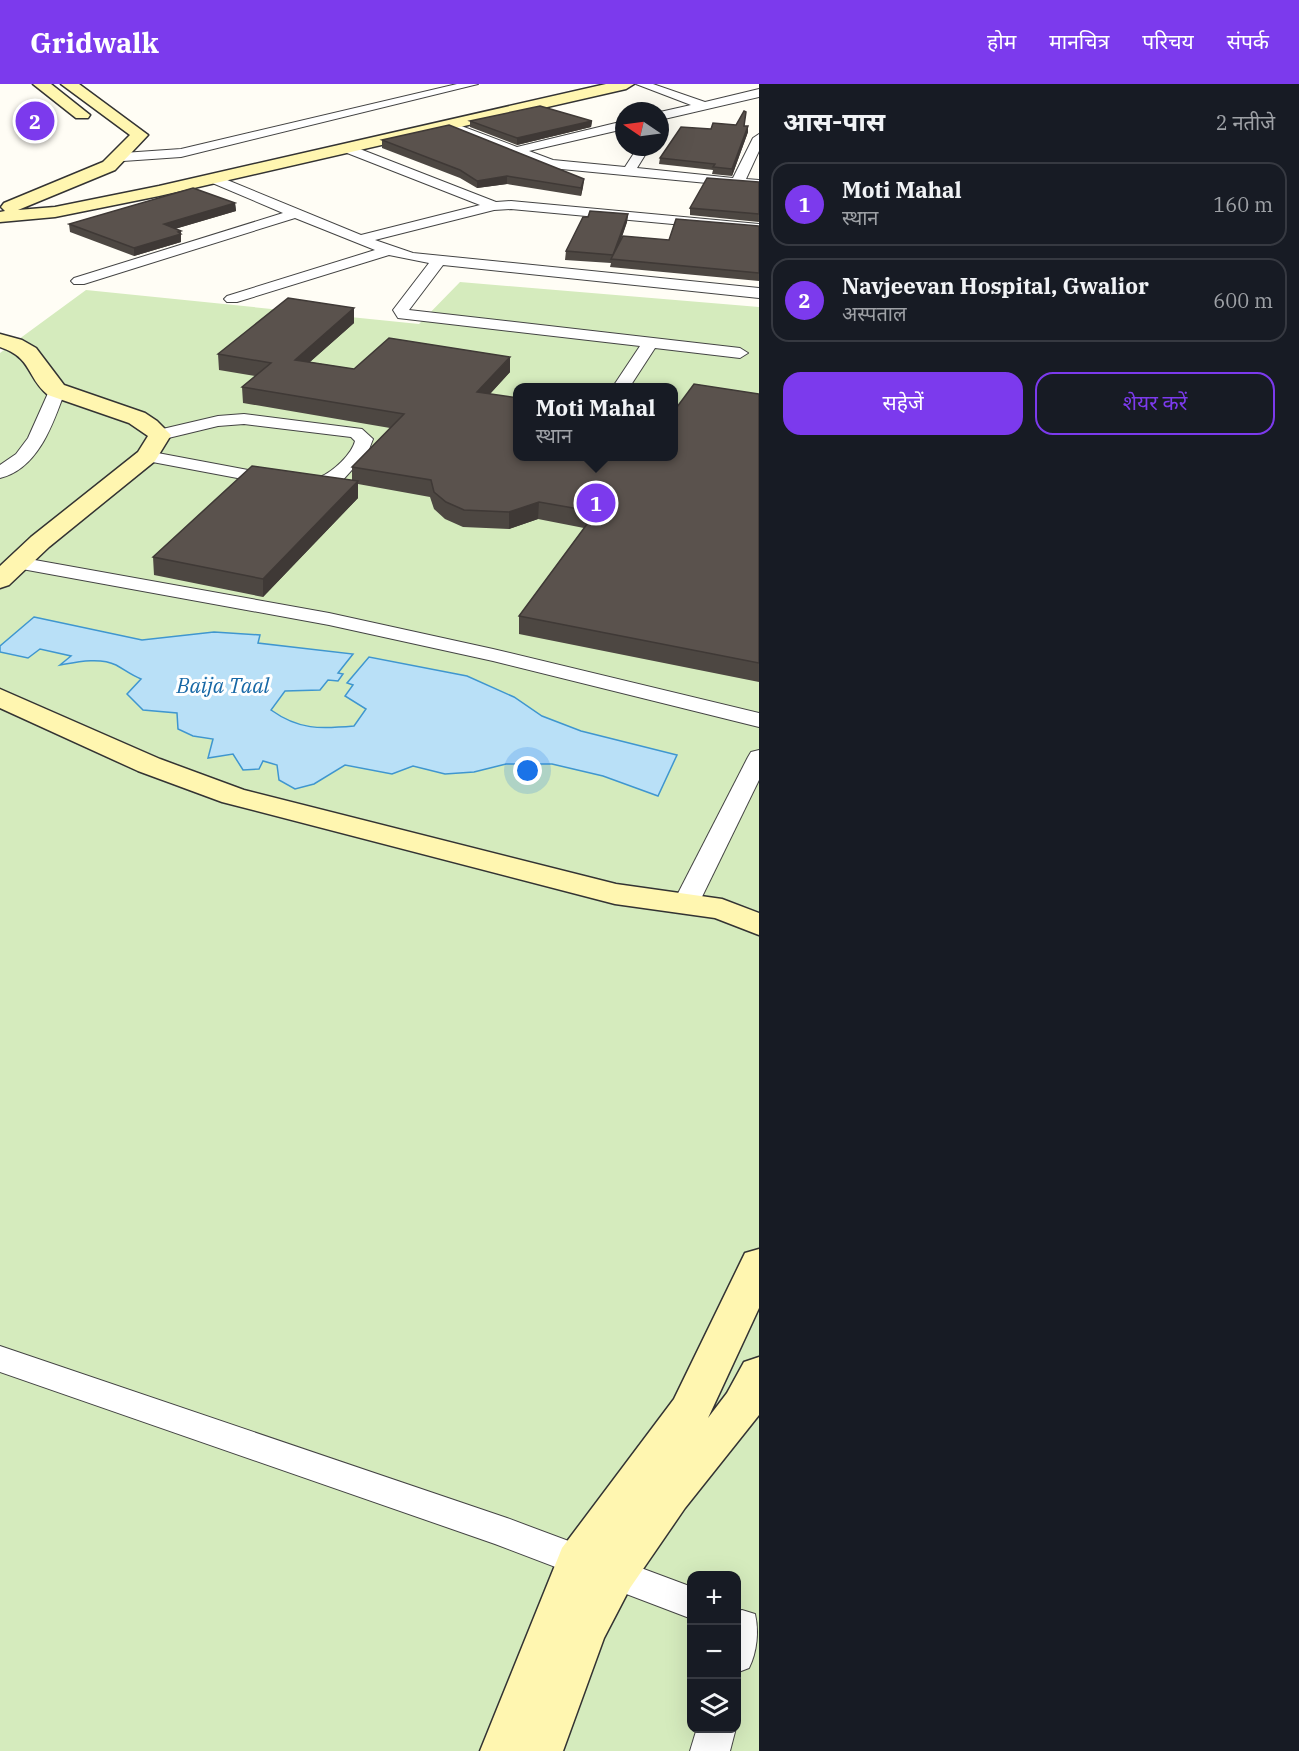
<!DOCTYPE html>
<html lang="hi">
<meta charset="utf-8">
<style>
body{margin:0;font-family:"IBM Plex Serif","Noto Sans Devanagari",serif;background:#242831;color:#f1f3f6}
.controls{position:absolute;right:18px;bottom:18px;display:grid;overflow:hidden;border-radius:12px;box-shadow:0 6px 24px #0002}
.controls button{width:54px;height:54px;display:grid;place-items:center;padding:0;border:0;border-bottom:2px solid #363941;background:#171b24;color:#f1f3f6;font:30px sans-serif}
.compass{position:absolute;left:615px;top:18px;width:54px;height:54px;border-radius:50%;background:#171b24;box-shadow:0 6px 24px #0002;rotate:283deg}
.you{position:absolute;left:528px;top:687px;width:21px;height:21px;margin:-15px;border:4px solid #fff;border-radius:50%;background:#1a73e8;box-shadow:0 0 0 9px #1a73e833}
.badge{display:grid;place-items:center;width:39px;height:39px;border-radius:50%;background:#7c3aed;color:#fff;font-size:20px;font-weight:700}
.pin{position:absolute;translate:-50% -50%;border:3px solid #fff;box-shadow:0 2px 6px #0006}
.popup{position:absolute;left:513px;top:299px;width:165px;height:78px;box-sizing:border-box;display:grid;place-content:center;border-radius:12px;background:#171b24;filter:drop-shadow(0 2px 4px #0005);font-size:20px;white-space:nowrap;color:#9ea1a6}
.popup b{font-size:22px;color:#f1f3f6}
.popup::after{content:'';position:absolute;left:50%;top:100%;margin-left:-12px;border:12px solid transparent;border-top-color:#171b24}
.list{margin:0;padding:0;list-style:none}
h2{display:flex;justify-content:space-between;align-items:center;height:78px;margin:0;padding:0 24px;font-size:26px}
h2 small{font-size:20px;font-weight:400;color:#9ea1a6}
.list li{display:grid;grid-template-columns:39px 1fr auto;gap:18px;align-items:center;box-sizing:border-box;height:84px;margin:0 12px 12px;padding:0 12px;border:2px solid #363941;border-radius:18px}
.list b{display:block;font-size:22px;white-space:nowrap}
.list p{margin:0;font-size:20px;white-space:nowrap;color:#9ea1a6}
.list em{font-size:20px;font-style:normal;color:#9ea1a6}
.actions{display:flex;gap:12px;padding:18px 24px}
.actions a{flex:1;padding:14px 0;border:2px solid #7c3aed;border-radius:18px;text-align:center;font-size:21px;color:#7c3aed}
.actions .main{background:#7c3aed;color:#fff}
.icon{flex:none;width:33px;height:33px;fill:none;stroke:currentColor;stroke-width:2;stroke-linecap:round;stroke-linejoin:round}
.map{position:relative;flex:none;width:759px;height:1667px;overflow:hidden}
header{display:flex;align-items:center;gap:36px;box-sizing:border-box;height:84px;padding:0 30px;background:#7c3aed;color:#fff}
header strong{font-size:28px}
nav{display:flex;gap:33px;margin-inline-start:auto;font-size:21px}
main{display:flex}
aside{flex:1;background:#171b24}
.map>svg:first-child{display:block}
</style>
<header>
<strong>Gridwalk</strong>
<nav><a>होम</a><a>मानचित्र</a><a>परिचय</a><a>संपर्क</a></nav>
</header>
<main>
<div class="map">
<svg width="759" height="1667" viewBox="0 0 759 1667">
<rect width="100%" height="100%" fill="#fffdf5"/>
<path fill="#d5ebbd" fill-rule="evenodd" d="M 460,198 L 759,223 L 759,1667 L 0,1667 L 0,269 L 86,206 L 419,240 ZM 518,304 L 674,304 L 674,372 L 518,372 ZM 692,1492 L 736,1492 L 736,1644 L 692,1644 Z"/>
<path fill="#b9e0f7" stroke="#3f96cf" stroke-width="1.5" d="M 34,533 L 142,556 L 214,548 L 260,551 L 258,559 L 353,570 L 338,589 L 343,590 L 338,597 L 328,596 L 320,606 L 285,607 L 271,626 C 299,646 320,645 354,642 L 366,625 L 345,612 L 353,601 L 347,599 L 369,573 L 467,592 L 514,613 L 542,632 L 581,647 L 677,671 L 658,712 L 603,692 L 552,680 L 506,680 L 474,688 L 445,690 L 413,682 L 392,690 L 345,681 L 314,700 L 295,705 L 279,696 L 277,681 L 263,677 L 259,685 L 243,686 L 233,670 L 208,674 L 213,655 L 193,652 L 178,645 L 177,629 L 143,626 L 127,610 L 141,595 C 131,591 125,586 116,581 C 100,573 77,578 60,581 L 71,572 L 40,565 L 28,574 L 0,568 L 0,562 Z"/>
<g fill="none" stroke-linecap="round" stroke-linejoin="round">
<g stroke="#444" stroke-width="2">
<g id="street">
<path d="M 457,0 L 478,0 L 181,73 L 123,77 L 117,73 L 123,69 L 181,65 Z"/>
<path d="M 636,0 L 653,0 L 705,18 L 759,5 L 759,13 L 660,36 L 660,28 L 691,21 Z"/>
<path d="M 448,37 L 517,63 L 624,37 L 624,45 L 529,67 L 553,76 L 625,83 L 638,63 L 650,63 L 637,84 L 733,94 L 753,54 L 759,50 L 759,67 L 746,95 L 759,96 L 759,104 L 551,84 L 444,44 L 444,38 Z"/>
<path d="M 347,60 L 496,118 L 511,117 L 759,140 L 759,148 L 511,125 L 494,126 L 375,156 L 413,169 L 759,204 L 759,214 L 443,181 L 409,226 L 740,264 L 748,269 L 740,274 L 655,264 L 629,304 L 612,304 L 640,262 L 398,234 L 393,226 L 429,179 L 389,171 L 237,218 L 227,218 L 224,215 L 227,212 L 375,166 L 295,134 L 84,200 L 74,200 L 71,197 L 74,194 L 283,129 L 210,98 L 208,95 L 215,91 L 361,151 L 480,121 L 342,67 L 341,64 Z"/>
<path d="M 57,302 L 65,307 C 53,340 38,385 0,394 L 0,381 L 16,370 L 28,354 L 49,307 Z"/>
<path d="M 244,330 L 362,345 L 373,355 L 368,368 L 341,398 L 322,405 L 248,396 L 147,377 L 138,372 L 147,367 L 248,386 L 320,393 C 333,388 352,370 355,357 L 351,353 L 244,340 L 218,342 L 160,356 L 151,351 L 154,347 L 218,332 Z"/>
<path d="M 18,473 L 329,529 L 493,565 L 759,629 L 759,643 L 493,577 L 329,541 L 11,483 L 8,479 L 11,475 Z"/>
<path d="M 759,666 L 759,696 L 698,821 L 694,826 L 685,829 L 676,826 L 672,821 L 748,673 L 751,668 Z"/>
<path d="M 0,1262 L 507,1434 L 692,1503 L 692,1535 L 495,1460 L 0,1288 Z"/>
<path d="M 742,1526 L 755,1530 C 759,1547 757,1568 749,1584 L 736,1589 L 736,1528 Z"/>
<path d="M 697,1644 L 736,1644 L 730,1667 L 690,1667 Z"/>
</g>
</g>
<g stroke="#333" stroke-width="3">
<g id="secondary">
<path d="M 33,0 L 51,0 L 90,31 L 88,34 L 76,34 Z"/>
<path d="M 61,0 L 79,0 L 148,51 L 115,86 L 18,126 L 55,123 L 159,102 L 606,0 L 634,0 L 626,5 L 159,112 L 55,133 L 0,138 L 0,128 L 5,127 L 1,123 L 4,119 L 103,78 L 130,51 Z"/>
<path d="M 0,250 L 22,256 L 36,264 L 64,301 L 145,329 L 157,337 L 171,351 L 155,377 L 49,463 L 9,501 L 0,504 L 0,482 L 31,453 L 138,368 L 148,352 L 129,339 L 48,311 C 26,293 33,274 0,263 Z"/>
<path d="M 0,605 L 160,675 L 244,706 L 616,800 L 722,815 L 759,829 L 759,851 L 715,834 L 615,820 L 222,718 L 138,687 L 0,624 Z"/>
<path d="M 759,1165 L 759,1224 L 708,1334 L 727,1309 L 744,1278 L 759,1273 L 759,1331 L 685,1424 L 630,1504 L 604,1554 L 563,1667 L 480,1667 L 562,1464 L 674,1315 L 745,1169 Z"/>
</g>
</g>
<use href="#street" fill="#fff" fill-rule="evenodd"/>
<use href="#secondary" fill="#fff6b0" fill-rule="evenodd"/>
</g>
<g fill="#4d4742">
<path d="M 470,37 L 592,37 L 591,43 L 517,61 L 470,43 Z"/>
<path d="M 745,42 L 748,48 L 732,92 L 712,90 L 713,86 L 659,80 L 660,74 L 711,45 Z"/>
<path d="M 382,56 L 584,95 L 583,103 L 581,112 L 507,100 L 477,104 L 460,94 L 382,64 Z"/>
<path d="M 759,98 L 759,138 L 690,131 L 690,124 Z"/>
<path d="M 235,119 L 236,127 L 175,145 L 181,147 L 181,158 L 134,172 L 70,148 L 69,140 Z"/>
<path d="M 628,130 L 627,138 L 620,159 L 669,156 L 759,142 L 759,197 L 610,183 L 611,179 L 565,176 L 566,167 L 588,133 Z"/>
<path d="M 354,224 L 354,239 L 310,278 L 354,285 L 510,288 L 490,310 L 674,372 L 759,310 L 759,598 L 519,550 L 519,532 L 584,444 L 538,435 L 509,445 L 463,443 L 445,435 L 434,425 L 430,413 L 358,400 L 358,414 L 263,513 L 154,491 L 153,473 L 352,396 L 352,383 L 390,344 L 243,319 L 242,303 L 255,292 L 219,286 L 218,270 Z"/>
</g>
<g fill="#3f3936">
<path d="M 592,37 L 591,43 L 517,61 L 517,54 Z"/>
<path d="M 748,42 L 748,48 L 732,92 L 732,85 Z"/>
<path d="M 507,92 L 507,100 L 477,104 L 477,97 Z"/>
<path d="M 584,95 L 583,103 L 581,112 L 581,104 Z"/>
<path d="M 235,119 L 236,127 L 164,148 L 164,140 Z"/>
<path d="M 628,130 L 627,138 L 614,175 L 613,171 Z"/>
<path d="M 181,147 L 181,158 L 134,172 L 134,164 Z"/>
<path d="M 354,224 L 354,239 L 295,291 L 295,276 Z"/>
<path d="M 510,273 L 510,288 L 477,324 L 477,308 Z"/>
<path d="M 358,397 L 358,414 L 263,513 L 263,495 Z"/>
<path d="M 539,418 L 538,435 L 509,445 L 509,428 Z"/>
</g>
<g fill="#5a524d" stroke="#3f3936" stroke-width="1.5">
<path d="M 540,22 L 592,37 L 517,54 L 470,37 Z"/>
<path d="M 744,27 L 746,28 L 744,42 L 748,42 L 732,85 L 713,83 L 715,80 L 660,74 L 681,43 L 711,45 L 713,39 L 736,41 Z"/>
<path d="M 449,41 L 584,95 L 581,104 L 507,92 L 477,97 L 460,86 L 382,56 Z"/>
<path d="M 707,94 L 759,98 L 759,130 L 690,124 Z"/>
<path d="M 193,104 L 235,119 L 164,140 L 181,147 L 178,148 L 181,150 L 134,164 L 69,140 Z"/>
<path d="M 590,127 L 628,130 L 613,171 L 566,167 L 583,133 L 588,133 Z"/>
<path d="M 676,135 L 759,142 L 759,189 L 611,175 L 623,152 L 669,156 Z"/>
<path d="M 288,214 L 354,224 L 295,276 L 354,285 L 389,254 L 510,273 L 477,308 L 518,314 L 518,372 L 674,372 L 674,327 L 694,300 L 759,310 L 759,579 L 519,532 L 596,428 L 539,418 L 509,428 L 464,426 L 446,418 L 434,408 L 431,396 L 352,383 L 404,330 L 242,303 L 271,279 L 218,270 Z"/>
<path d="M 252,382 L 358,397 L 263,495 L 153,473 Z"/>
</g>
<g text-anchor="middle" stroke-width="6" stroke-linejoin="round" paint-order="stroke">
<g font-size="21" font-style="italic" fill="#1768a6" stroke="#fff">
<text x="223" y="609">Baija Taal</text>
</g>
</g>
</svg>
<div class="controls">
<button>+</button>
<button>−</button>
<button><svg class="icon" aria-label="layers" viewBox="0 0 24 24"><path d="M12 4l9 5-9 5-9-5zM3 14l9 5 9-5"/></svg></button>
</div>
<svg class="compass" viewBox="-18 -18 36 36"><path d="M0-13l5 13h-10z" fill="#e53935"/><path d="M0 13l5-13h-10z" fill="#9ea1a6"/></svg>
<div class="you"></div>
<div class="pin badge" style="left:596px;top:419px">1</div>
<div class="popup"><b>Moti Mahal</b>स्थान</div>
<div class="pin badge" style="left:35px;top:37px">2</div>
</div>
<aside>
<h2>आस-पास<small>2 नतीजे</small></h2>
<ul class="list">
<li><span class="badge">1</span><div><b>Moti Mahal</b><p>स्थान</p></div><em>160 m</em></li>
<li><span class="badge">2</span><div><b>Navjeevan Hospital, Gwalior</b><p>अस्पताल</p></div><em>600 m</em></li>
</ul>
<div class="actions"><a class="main">सहेजें</a><a>शेयर करें</a></div>
</aside>
</main>
